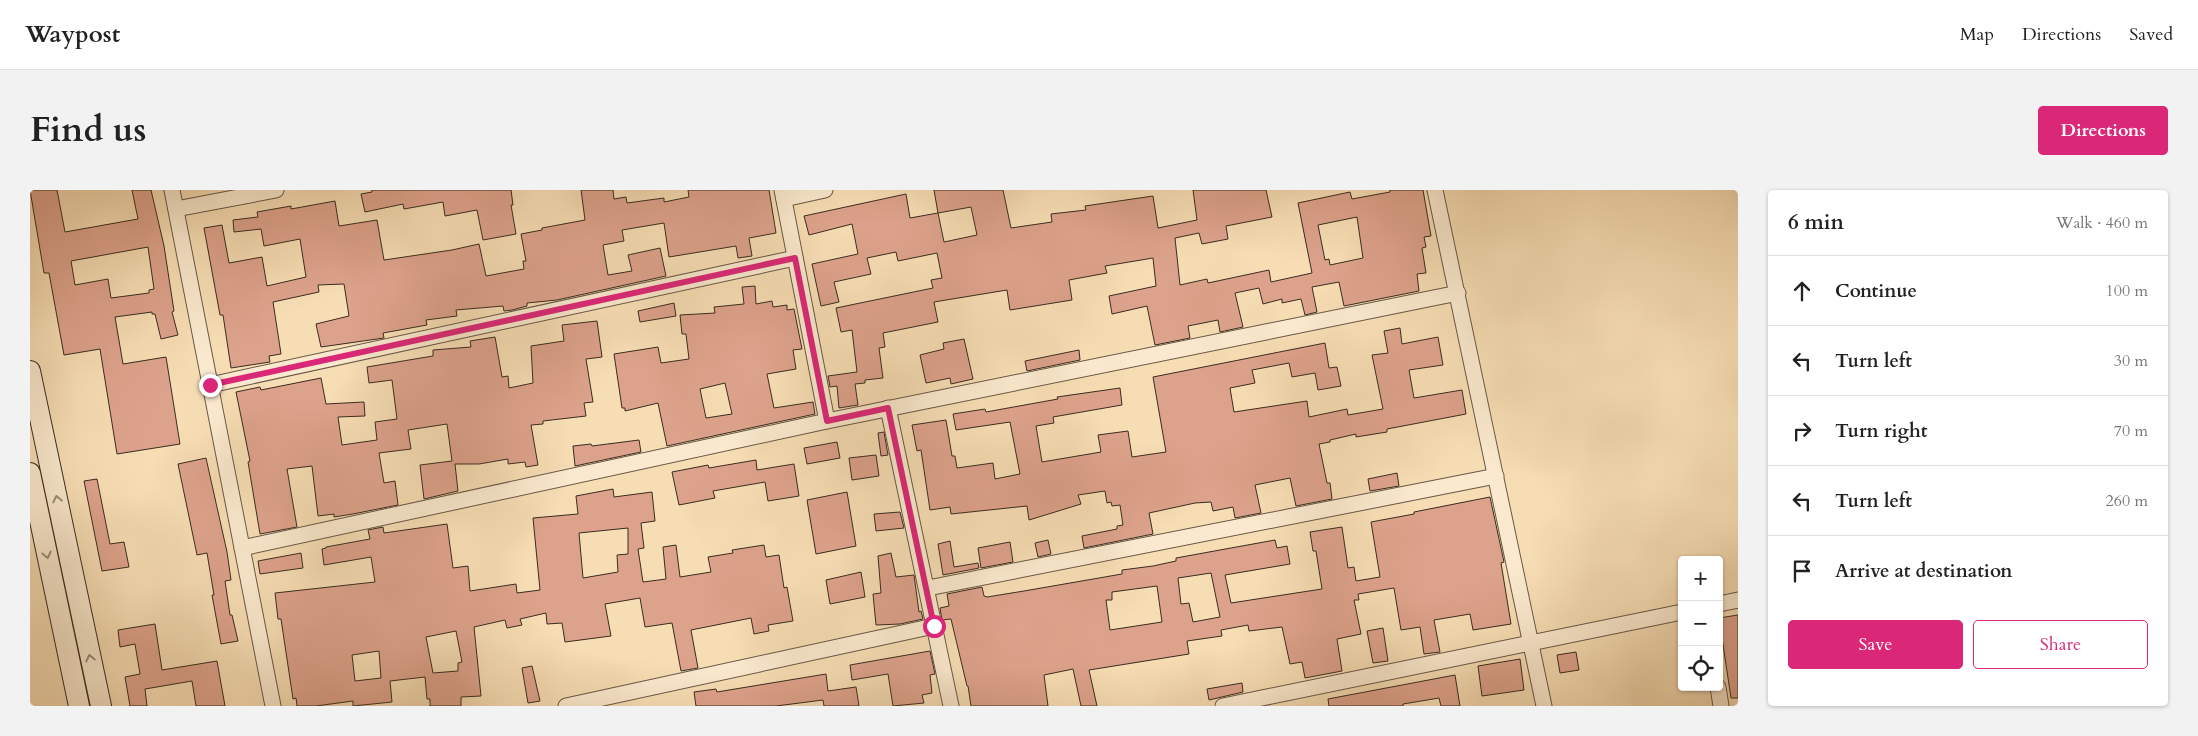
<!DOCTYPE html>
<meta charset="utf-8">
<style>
body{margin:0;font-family:Cardo,serif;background:#f2f2f2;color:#222}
.controls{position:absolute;right:15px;bottom:15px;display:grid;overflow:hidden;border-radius:5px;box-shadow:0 1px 4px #0004}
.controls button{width:45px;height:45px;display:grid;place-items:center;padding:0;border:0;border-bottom:1px solid #e0e0e0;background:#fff;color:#222;font:25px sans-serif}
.stop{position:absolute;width:15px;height:15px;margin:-11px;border:4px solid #db2777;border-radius:50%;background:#fff}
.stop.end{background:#db2777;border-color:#fff;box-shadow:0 1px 5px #0008}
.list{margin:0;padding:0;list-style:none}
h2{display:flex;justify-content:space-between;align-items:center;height:65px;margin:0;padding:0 20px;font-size:21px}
h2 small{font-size:16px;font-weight:400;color:#767676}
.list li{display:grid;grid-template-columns:32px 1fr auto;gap:15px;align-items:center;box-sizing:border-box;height:70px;padding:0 20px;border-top:1px solid #e0e0e0}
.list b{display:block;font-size:19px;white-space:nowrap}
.list em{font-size:16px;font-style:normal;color:#767676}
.actions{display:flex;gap:10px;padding:15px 20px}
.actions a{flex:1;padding:11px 0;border:1px solid #db2777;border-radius:5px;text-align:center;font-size:18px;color:#db2777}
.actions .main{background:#db2777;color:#fff}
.icon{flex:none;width:28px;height:28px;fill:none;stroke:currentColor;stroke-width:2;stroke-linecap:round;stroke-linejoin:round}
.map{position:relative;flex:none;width:1708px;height:516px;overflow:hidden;border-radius:5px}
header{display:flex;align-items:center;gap:30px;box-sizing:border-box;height:70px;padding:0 25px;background:#fff;border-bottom:1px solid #e0e0e0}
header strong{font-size:24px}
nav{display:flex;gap:28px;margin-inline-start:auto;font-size:18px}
.intro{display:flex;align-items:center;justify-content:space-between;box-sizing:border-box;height:120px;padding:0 30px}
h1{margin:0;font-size:35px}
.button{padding:12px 22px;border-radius:5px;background:#db2777;color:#fff;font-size:18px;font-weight:700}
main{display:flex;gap:30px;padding:0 30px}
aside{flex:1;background:#fff;border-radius:5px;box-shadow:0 1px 4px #0004}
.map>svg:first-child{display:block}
</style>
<header>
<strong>Waypost</strong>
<nav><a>Map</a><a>Directions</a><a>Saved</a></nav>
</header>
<div class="intro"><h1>Find us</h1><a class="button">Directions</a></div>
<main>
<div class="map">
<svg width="1708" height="516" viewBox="0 0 1708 516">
<rect width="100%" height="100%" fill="#f7ddb4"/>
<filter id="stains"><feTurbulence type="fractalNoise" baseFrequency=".004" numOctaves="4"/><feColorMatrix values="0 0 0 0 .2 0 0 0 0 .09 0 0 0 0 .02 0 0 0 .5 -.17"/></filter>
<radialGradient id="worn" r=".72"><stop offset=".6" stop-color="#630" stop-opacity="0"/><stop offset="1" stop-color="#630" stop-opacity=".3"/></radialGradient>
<g fill="#dda28b" stroke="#392c21" fill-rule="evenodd">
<path d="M 0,0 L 27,0 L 35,42 L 108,29 L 102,0 L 121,0 L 134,56 L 144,121 L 142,122 L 148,145 L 131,149 L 125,124 L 122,124 L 122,122 L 85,127 L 93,174 L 136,167 L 150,254 L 87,264 L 70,159 L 34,165 L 19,83 L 14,83 ZM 118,57 L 124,99 L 119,100 L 119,103 L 81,108 L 78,89 L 45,95 L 41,71 Z"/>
<path d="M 342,0 L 481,0 L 483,15 L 481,15 L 486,44 L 453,50 L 447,20 L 415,26 L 413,12 L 374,19 L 373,14 L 335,22 L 331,4 L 342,2 Z"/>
<path d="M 551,0 L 583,0 L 584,9 L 596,7 L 597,13 L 634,8 L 634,12 L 659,7 L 658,0 L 739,0 L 746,43 L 719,48 L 722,66 L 708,68 L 706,56 L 639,67 L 634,33 L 592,40 L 594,51 L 573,55 L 578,85 L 602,81 L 598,65 L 630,58 L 636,86 L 527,110 L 497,113 L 497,116 L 482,120 L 474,121 L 473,116 L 426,120 L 427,126 L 396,130 L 397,135 L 353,143 L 354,148 L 291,157 L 286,134 L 319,126 L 314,94 L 288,95 L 289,102 L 243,112 L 251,164 L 239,166 L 240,172 L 201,178 L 193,125 L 190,125 L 174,38 L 192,35 L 199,73 L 232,67 L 237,96 L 276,87 L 270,49 L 234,56 L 231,39 L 204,42 L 203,30 L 228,27 L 227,22 L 261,16 L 261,19 L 305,11 L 309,36 L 347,30 L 354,70 L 422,60 L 449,54 L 456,86 L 494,79 L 493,71 L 496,71 L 491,44 L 512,40 L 512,38 L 555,30 Z"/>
<path d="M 904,0 L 973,0 L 981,38 L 1022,32 L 1021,24 L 1056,20 L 1055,16 L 1123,6 L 1128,38 L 1167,30 L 1163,0 L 1236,0 L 1242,27 L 1196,36 L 1198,49 L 1172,54 L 1169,43 L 1145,48 L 1150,95 L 1177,89 L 1178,93 L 1239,80 L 1241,92 L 1282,83 L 1268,13 L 1320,2 L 1322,9 L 1360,2 L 1360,0 L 1393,0 L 1401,46 L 1394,47 L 1396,57 L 1392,58 L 1396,83 L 1387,84 L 1389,101 L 1314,116 L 1309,92 L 1282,97 L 1287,122 L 1275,125 L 1271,109 L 1252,113 L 1252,109 L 1233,114 L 1229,98 L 1205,103 L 1213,137 L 1190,142 L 1188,130 L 1158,136 L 1160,148 L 1125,155 L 1117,116 L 1082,124 L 1079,106 L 1126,96 L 1123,68 L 1075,76 L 1077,83 L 1039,90 L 1042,110 L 980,120 L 977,100 L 904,112 L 908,132 L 853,143 L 855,157 L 849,158 L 853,188 L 835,190 L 835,193 L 825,194 L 828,215 L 809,218 L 807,196 L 800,197 L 798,186 L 827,182 L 822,140 L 811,142 L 806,118 L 903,98 L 901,90 L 912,88 L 907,63 L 868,71 L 866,62 L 837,68 L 841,84 L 804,92 L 809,112 L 791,116 L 782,74 L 828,64 L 822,34 L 779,45 L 774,26 L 876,4 L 880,28 L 908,23 L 914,52 L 947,45 L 941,17 L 908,23 ZM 1327,27 L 1333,68 L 1300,75 L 1299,69 L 1295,70 L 1288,35 Z"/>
<path d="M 725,96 L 726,114 L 742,111 L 743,117 L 757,115 L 757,120 L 764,119 L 772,159 L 763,160 L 766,179 L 737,184 L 744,218 L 783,212 L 785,224 L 637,256 L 628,213 L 595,221 L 595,218 L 592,218 L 584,164 L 628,157 L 631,173 L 659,169 L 656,144 L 652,144 L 650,125 L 685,123 L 684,117 L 714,114 L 712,97 ZM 695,193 L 702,224 L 676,228 L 670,199 Z"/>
<path d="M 644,113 L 646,126 L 610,132 L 608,121 Z"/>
<path d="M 567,131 L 572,167 L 556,169 L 563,212 L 554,213 L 556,226 L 513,231 L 513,234 L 501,235 L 508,275 L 496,277 L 495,272 L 478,274 L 478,269 L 449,274 L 425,274 L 428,301 L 394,309 L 390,275 L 422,271 L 417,234 L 378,240 L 381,259 L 349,263 L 354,293 L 365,291 L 368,315 L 323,324 L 304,327 L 304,324 L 288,326 L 282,276 L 257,279 L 267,337 L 230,344 L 218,272 L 220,271 L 206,202 L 230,197 L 231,200 L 291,188 L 296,214 L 334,212 L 335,226 L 308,227 L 312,255 L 347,250 L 345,232 L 367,229 L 362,190 L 339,193 L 337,177 L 403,166 L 403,160 L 441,157 L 440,151 L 465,147 L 472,187 L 478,186 L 479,198 L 503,193 L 501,156 L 534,151 L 532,135 Z"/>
<path d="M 1370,138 L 1372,154 L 1408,147 L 1413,175 L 1379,180 L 1384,208 L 1432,200 L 1436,224 L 1357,239 L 1357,242 L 1326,247 L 1326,244 L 1300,250 L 1300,252 L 1289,254 L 1297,293 L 1300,293 L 1302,309 L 1266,316 L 1260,288 L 1225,295 L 1231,323 L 1205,328 L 1203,317 L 1183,321 L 1181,312 L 1165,313 L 1119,323 L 1123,344 L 1054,358 L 1052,346 L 1087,339 L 1087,336 L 1093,335 L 1090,315 L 1082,316 L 1081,312 L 1077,313 L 1075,301 L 1048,305 L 1051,314 L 999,330 L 997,316 L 921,324 L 920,317 L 900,320 L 891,260 L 887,261 L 882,235 L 916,230 L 922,266 L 925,266 L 927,278 L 963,273 L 965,289 L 990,284 L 980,232 L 926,240 L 923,224 L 955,219 L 956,222 L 1028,209 L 1027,207 L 1090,198 L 1092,215 L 1023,227 L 1024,233 L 1006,236 L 1012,272 L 1071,262 L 1068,245 L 1098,241 L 1102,267 L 1136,262 L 1123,187 L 1295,153 L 1299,178 L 1307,177 L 1311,196 L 1288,200 L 1285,183 L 1262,187 L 1259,173 L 1222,180 L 1225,193 L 1200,198 L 1204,222 L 1277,211 L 1279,227 L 1317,219 L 1318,225 L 1353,219 L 1342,165 L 1358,163 L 1354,141 Z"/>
<path d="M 934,149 L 943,189 L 921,194 L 920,188 L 896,193 L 890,165 L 914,159 L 913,153 Z"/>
<path d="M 1049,160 L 1050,170 L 997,181 L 995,171 Z"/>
<path d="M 854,242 L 858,265 L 851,266 L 848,243 Z"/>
<path d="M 609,250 L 611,262 L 545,276 L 543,256 L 561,254 L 562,256 Z"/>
<path d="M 807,252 L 810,268 L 777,274 L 774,258 Z"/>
<path d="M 846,265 L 849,286 L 822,290 L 819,268 Z"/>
<path d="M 176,268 L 197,362 L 201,390 L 195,391 L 200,425 L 202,425 L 208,451 L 191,454 L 182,405 L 184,405 L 177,363 L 167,365 L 148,274 Z"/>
<path d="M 726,270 L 727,280 L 764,274 L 769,306 L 738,311 L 735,292 L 683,301 L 685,308 L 649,315 L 642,282 L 678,275 L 679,278 Z"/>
<path d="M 1367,283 L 1369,296 L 1340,301 L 1338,289 Z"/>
<path d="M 67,289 L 80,354 L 94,352 L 99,377 L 72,381 L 54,291 Z"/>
<path d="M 583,299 L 584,307 L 622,302 L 625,331 L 611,333 L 614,358 L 608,359 L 613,392 L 636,389 L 633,357 L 646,355 L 650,387 L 681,382 L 678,367 L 703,363 L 702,360 L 734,355 L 736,367 L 749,365 L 754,398 L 757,397 L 763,431 L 738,435 L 739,441 L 724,444 L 721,428 L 661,440 L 668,478 L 651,481 L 642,433 L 615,437 L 610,408 L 575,414 L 581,446 L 535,452 L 532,433 L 517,434 L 516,423 L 490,429 L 492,435 L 477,438 L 475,430 L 444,437 L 451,506 L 431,507 L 431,516 L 400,516 L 400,509 L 397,509 L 395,487 L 360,491 L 362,512 L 323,516 L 323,511 L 286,516 L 267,516 L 266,508 L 263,509 L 251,429 L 248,429 L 245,403 L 345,392 L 341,367 L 294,375 L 292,359 L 296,358 L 296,357 L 340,349 L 338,340 L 353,337 L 354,343 L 417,334 L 423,378 L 438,376 L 440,401 L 486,394 L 487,403 L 510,400 L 503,328 L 548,324 L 546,306 ZM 598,338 L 598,364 L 587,365 L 588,382 L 553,388 L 549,343 ZM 426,441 L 432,472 L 428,473 L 428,481 L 403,483 L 396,447 ZM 349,461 L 351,488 L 325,491 L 322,465 Z"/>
<path d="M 817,302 L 826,356 L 786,364 L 777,310 Z"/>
<path d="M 1460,307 L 1474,372 L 1471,373 L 1481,434 L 1443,440 L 1440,424 L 1404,430 L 1410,462 L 1394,464 L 1390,437 L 1371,440 L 1364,398 L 1328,404 L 1329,410 L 1324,410 L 1331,444 L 1307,449 L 1312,481 L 1275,488 L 1272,472 L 1260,474 L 1252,437 L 1219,441 L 1218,435 L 1191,440 L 1192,446 L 1157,451 L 1159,464 L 1059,480 L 1067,516 L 1051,516 L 1043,479 L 1014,485 L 1018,516 L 941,516 L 938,496 L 937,496 L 921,429 L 912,430 L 910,418 L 919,416 L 917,404 L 952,397 L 954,406 L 957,407 L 994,401 L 1092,384 L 1092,380 L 1123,376 L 1146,371 L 1146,368 L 1245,350 L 1247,358 L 1257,356 L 1260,374 L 1195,385 L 1201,413 L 1292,399 L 1286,361 L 1283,361 L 1280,342 L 1312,337 L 1318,378 L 1324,377 L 1326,391 L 1350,387 L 1341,332 L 1384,324 L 1384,322 ZM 1181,383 L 1190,427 L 1163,432 L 1159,413 L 1151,414 L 1148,388 ZM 1127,396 L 1132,432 L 1080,440 L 1076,410 L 1082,410 L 1082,402 Z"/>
<path d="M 870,322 L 874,338 L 846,341 L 844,324 Z"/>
<path d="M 1018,350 L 1021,364 L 1008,367 L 1005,353 Z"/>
<path d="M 920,351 L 924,377 L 948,373 L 949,378 L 913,385 L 908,354 Z"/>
<path d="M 980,352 L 983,372 L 951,378 L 948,358 Z"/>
<path d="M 271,363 L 273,378 L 230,384 L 228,371 Z"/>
<path d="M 861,363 L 866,387 L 884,385 L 889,422 L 891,421 L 893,429 L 870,434 L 846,435 L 843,404 L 851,403 L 848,366 Z"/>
<path d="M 831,382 L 835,407 L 800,414 L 796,390 Z"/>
<path d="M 1708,425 L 1708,508 L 1701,508 L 1689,428 Z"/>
<path d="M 125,434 L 132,480 L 187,471 L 195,516 L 166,516 L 162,491 L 115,499 L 117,516 L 100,516 L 95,487 L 110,484 L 105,454 L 90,457 L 88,440 Z"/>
<path d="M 1353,438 L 1358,471 L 1343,473 L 1337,441 Z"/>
<path d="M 900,461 L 905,484 L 900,485 L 902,503 L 892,505 L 894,513 L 863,516 L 858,484 L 822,490 L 820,475 Z"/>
<path d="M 1546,462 L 1549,480 L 1530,483 L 1527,465 Z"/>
<path d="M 1490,469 L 1494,500 L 1452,506 L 1448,476 Z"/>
<path d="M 502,476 L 510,511 L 498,513 L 492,478 Z"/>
<path d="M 796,484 L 798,501 L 826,497 L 829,516 L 794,516 L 793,510 L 746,516 L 666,516 L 664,502 L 686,499 L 687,502 Z"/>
<path d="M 1425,485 L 1430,516 L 1411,516 L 1409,508 L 1373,514 L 1373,516 L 1299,516 L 1298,509 Z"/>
<path d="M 1212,493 L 1213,502 L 1179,510 L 1177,499 Z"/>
</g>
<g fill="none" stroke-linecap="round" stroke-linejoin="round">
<g stroke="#685846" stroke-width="17">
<g id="minor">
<path d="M 142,0 L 243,516"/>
<path d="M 752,0 L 797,231"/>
<path d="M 1405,0 L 1514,516"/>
<path d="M 754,9 L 795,0"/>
<path d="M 146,19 L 246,0"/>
<path d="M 180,195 L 765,68"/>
<path d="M 858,218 L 921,516"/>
<path d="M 212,358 L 797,231 L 1428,103"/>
<path d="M 898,398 L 1466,286"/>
<path d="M 1689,414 L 1708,410"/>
<path d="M 1688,497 L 1691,516"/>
<path d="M 536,516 L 904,436"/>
<path d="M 1193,516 L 1652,422"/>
</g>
</g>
<g stroke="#392c21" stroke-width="22">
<g id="secondary">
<path d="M 0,181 L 71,516"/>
<path d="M 0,283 L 49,516"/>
</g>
</g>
<use href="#minor" stroke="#fae9ce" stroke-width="15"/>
<use href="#secondary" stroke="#fae9ce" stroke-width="20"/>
</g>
<defs><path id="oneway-chevron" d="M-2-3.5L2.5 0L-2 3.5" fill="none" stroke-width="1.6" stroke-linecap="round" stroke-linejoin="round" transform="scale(1.25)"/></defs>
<g stroke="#9a8a78">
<use href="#oneway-chevron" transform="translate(27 309) rotate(-102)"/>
<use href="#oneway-chevron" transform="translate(17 365) rotate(78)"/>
<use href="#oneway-chevron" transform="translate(60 468) rotate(-102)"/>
</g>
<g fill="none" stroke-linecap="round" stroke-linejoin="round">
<path stroke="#db2777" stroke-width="6" d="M 180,195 L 765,68 L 797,231 L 858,218 L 904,436"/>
</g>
<rect width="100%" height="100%" filter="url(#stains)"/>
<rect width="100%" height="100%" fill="url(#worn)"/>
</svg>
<div class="controls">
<button>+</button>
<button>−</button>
<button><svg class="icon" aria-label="locate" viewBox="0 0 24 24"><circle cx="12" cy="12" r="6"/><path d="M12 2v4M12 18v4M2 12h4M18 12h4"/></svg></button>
</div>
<div class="stop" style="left:904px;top:436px"></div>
<div class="stop end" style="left:180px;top:195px"></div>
</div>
<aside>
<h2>6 min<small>Walk · 460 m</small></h2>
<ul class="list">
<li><svg class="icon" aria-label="ahead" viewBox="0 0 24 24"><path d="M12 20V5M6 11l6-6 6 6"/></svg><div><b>Continue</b></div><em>100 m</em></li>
<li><svg class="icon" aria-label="left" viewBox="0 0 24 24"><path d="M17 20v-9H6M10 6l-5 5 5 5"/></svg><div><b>Turn left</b></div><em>30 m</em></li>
<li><svg class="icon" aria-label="right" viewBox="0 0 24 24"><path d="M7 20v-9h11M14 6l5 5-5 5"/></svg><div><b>Turn right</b></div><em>70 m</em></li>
<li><svg class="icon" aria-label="left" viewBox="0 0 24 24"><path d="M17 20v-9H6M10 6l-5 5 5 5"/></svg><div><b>Turn left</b></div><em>260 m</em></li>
<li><svg class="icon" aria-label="arrive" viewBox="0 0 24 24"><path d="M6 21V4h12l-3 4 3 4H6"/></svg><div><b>Arrive at destination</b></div></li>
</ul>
<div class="actions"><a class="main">Save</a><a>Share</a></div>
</aside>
</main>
